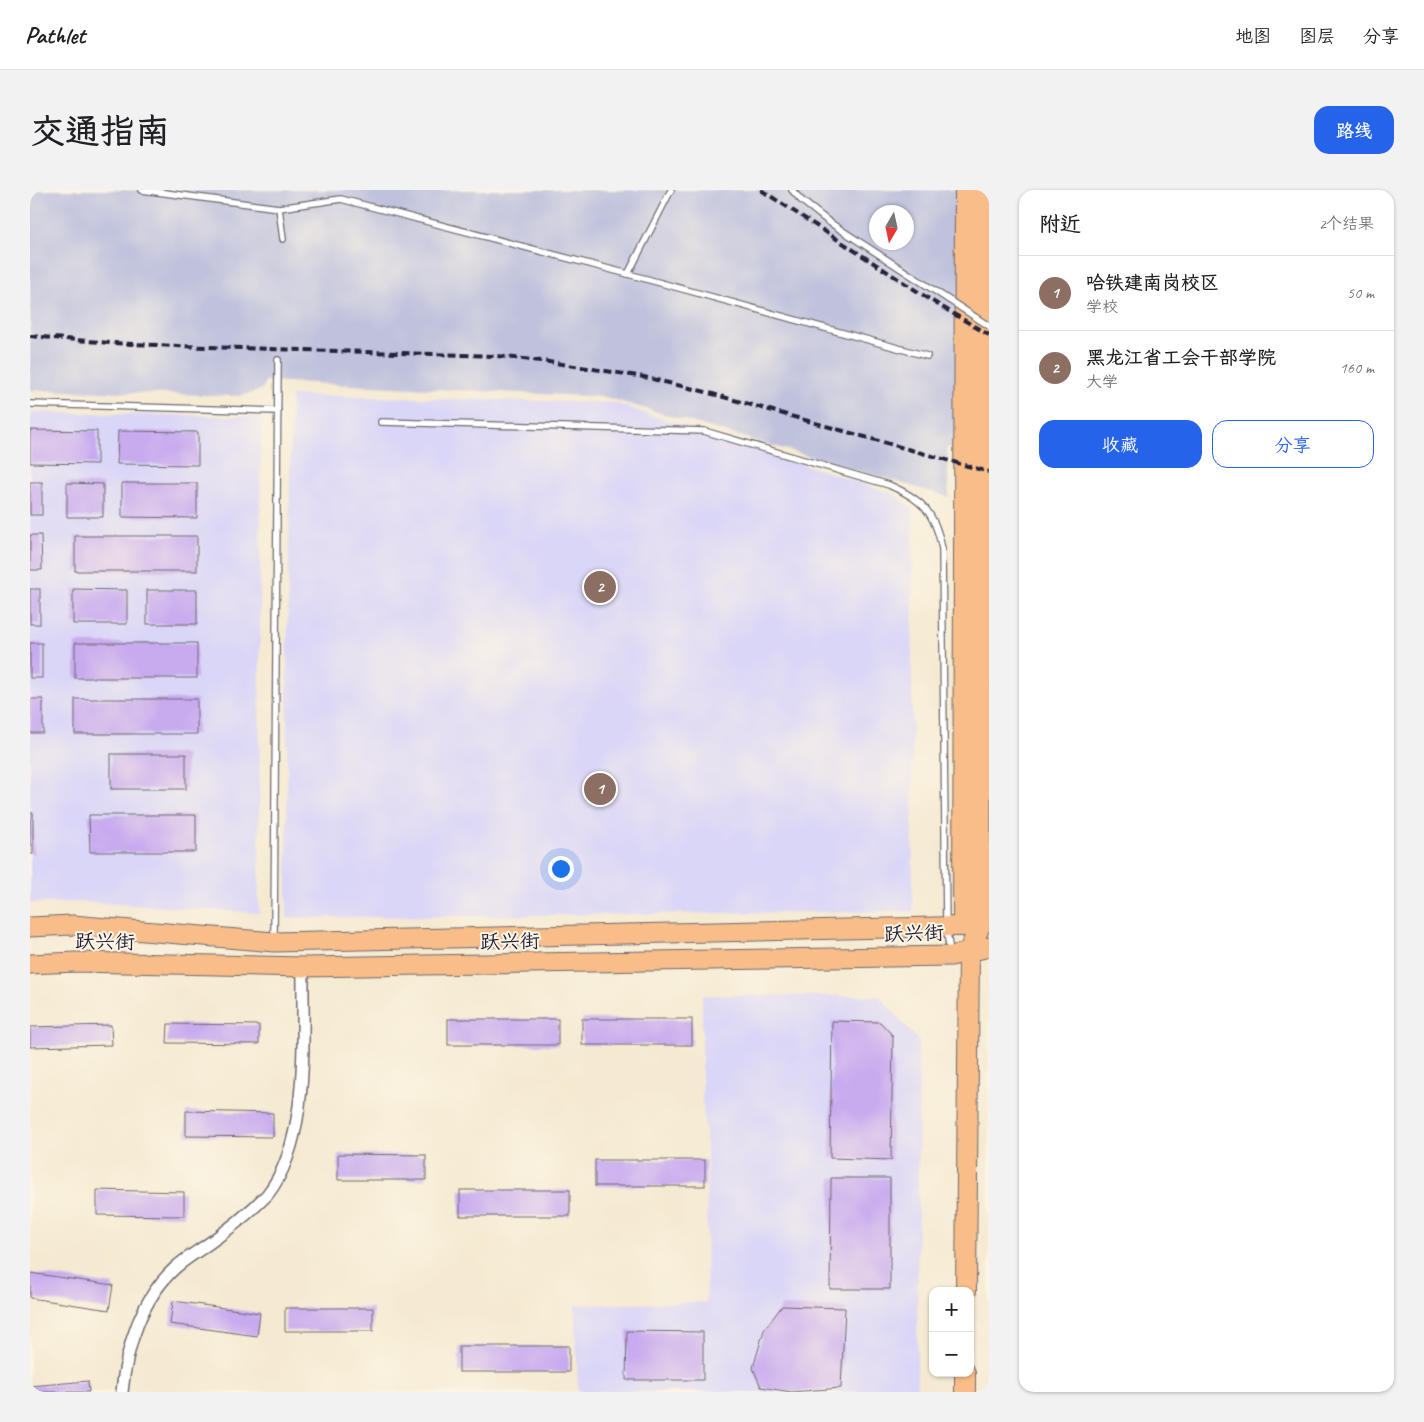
<!DOCTYPE html>
<html lang="zh">
<meta charset="utf-8">
<style>
body{margin:0;font-family:Caveat,"LXGW WenKai TC",sans-serif;background:#f2f2f2;color:#202124}
.controls{position:absolute;right:15px;bottom:15px;display:grid;overflow:hidden;border-radius:10px;box-shadow:0 1px 4px #0004}
.controls button{width:45px;height:45px;display:grid;place-items:center;padding:0;border:0;border-bottom:1px solid #e0e0e0;background:#fff;color:#202124;font:25px sans-serif}
.compass{position:absolute;left:839px;top:15px;width:45px;height:45px;border-radius:50%;background:#fff;box-shadow:0 1px 4px #0004;rotate:189deg}
.you{position:absolute;left:530px;top:678px;width:18px;height:18px;margin:-12px;border:4px solid #fff;border-radius:50%;background:#1a73e8;box-shadow:0 0 0 8px #1a73e833}
.badge{display:grid;place-items:center;width:32px;height:32px;border-radius:50%;background:#2563eb;color:#fff;font-size:16px;font-weight:700}
.pin{position:absolute;translate:-50% -50%;border:2px solid #fff;box-shadow:0 1px 5px #0006}
.list{margin:0;padding:0;list-style:none}
h2{display:flex;justify-content:space-between;align-items:center;height:65px;margin:0;padding:0 20px;font-size:21px}
h2 small{font-size:16px;font-weight:400;color:#757577}
.list li{display:grid;grid-template-columns:32px 1fr auto;gap:15px;align-items:center;box-sizing:border-box;height:75px;padding:0 20px;border-top:1px solid #e0e0e0}
.list b{display:block;font-size:19px;white-space:nowrap}
.list p{margin:0;font-size:16px;white-space:nowrap;color:#757577}
.list em{font-size:16px;font-style:normal;color:#757577}
.actions{display:flex;gap:10px;padding:15px 20px}
.actions a{flex:1;padding:11px 0;border:1px solid #2563eb;border-radius:15px;text-align:center;font-size:18px;color:#2563eb}
.actions .main{background:#2563eb;color:#fff}
.map{position:relative;flex:none;width:959px;height:1202px;overflow:hidden;border-radius:15px}
header{display:flex;align-items:center;gap:30px;box-sizing:border-box;height:70px;padding:0 25px;background:#fff;border-bottom:1px solid #e0e0e0}
header strong{font-size:24px}
nav{display:flex;gap:28px;margin-inline-start:auto;font-size:18px}
.intro{display:flex;align-items:center;justify-content:space-between;box-sizing:border-box;height:120px;padding:0 30px}
h1{margin:0;font-size:35px}
.button{padding:12px 22px;border-radius:15px;background:#2563eb;color:#fff;font-size:18px;font-weight:700}
main{display:flex;gap:30px;padding:0 30px}
aside{flex:1;background:#fff;border-radius:15px;box-shadow:0 1px 4px #0004}
.map>svg:first-child{display:block}
</style>
<header>
<strong>Pathlet</strong>
<nav><a>地图</a><a>图层</a><a>分享</a></nav>
</header>
<div class="intro"><h1>交通指南</h1><a class="button">路线</a></div>
<main>
<div class="map">
<svg width="959" height="1202" viewBox="0 0 959 1202">
<rect width="100%" height="100%" fill="#fcf5e5"/>
<filter id="ink" filterUnits="userSpaceOnUse"><feTurbulence type="fractalNoise" baseFrequency=".02" numOctaves="2"/><feDisplacementMap in="SourceGraphic" scale="10" xChannelSelector="R" yChannelSelector="G"/><feConvolveMatrix kernelMatrix="1 2 1 2 8 2 1 2 1" color-interpolation-filters="sRGB"/></filter>
<filter id="wash" filterUnits="userSpaceOnUse"><feTurbulence type="fractalNoise" baseFrequency=".0096" numOctaves="4" result="noise"/><feDisplacementMap in="SourceGraphic" scale="20" xChannelSelector="R" yChannelSelector="G"/><feGaussianBlur stdDeviation="1.12" result="paint"/><feColorMatrix in="noise" values="0 0 0 0 0 0 0 0 0 0 0 0 0 0 0 0 0 1.4 0 .05"/><feComposite in="paint" operator="in"/></filter>
<g filter="url(#wash)">
<rect width="100%" height="100%" fill="#f5ead1"/>
<g fill="#dad6f7">
<path d="M 261,205 L 584,213 L 864,304 L 883,319 L 882,475 L 883,721 L 257,728 L 257,478 Z"/>
<path d="M 0,222 L 231,227 L 229,723 L 53,712 L 0,713 Z"/>
<path d="M 672,805 L 849,806 L 889,851 L 887,1202 L 548,1202 L 545,1115 L 676,1112 L 677,964 L 672,907 Z"/>
</g>
<path fill="#c0c2dd" fill-rule="evenodd" d="M 0,0 L 959,0 L 959,269 L 917,257 L 919,307 L 575,207 L 235,191 L 233,198 L 226,202 L 209,206 L 0,200 ZM 846,22 L 876,22 L 876,52 L 846,52 Z"/>
<g id="blocks">
<g fill="#c8aaef">
<path d="M 0,240 L 67,241 L 67,274 L 0,273 Z"/>
<path d="M 88,241 L 168,242 L 168,275 L 87,274 Z"/>
<rect x="0" y="292" width="12" height="33"/>
<path d="M 37,293 L 73,294 L 73,327 L 37,327 Z"/>
<path d="M 92,293 L 167,293 L 167,328 L 92,327 Z"/>
<path d="M 0,345 L 11,345 L 12,380 L 0,380 Z"/>
<rect x="45" y="346" width="122" height="35"/>
<rect x="0" y="399" width="10" height="35"/>
<path d="M 43,399 L 97,400 L 97,434 L 43,434 Z"/>
<rect x="117" y="400" width="50" height="34"/>
<rect x="0" y="453" width="12" height="35"/>
<rect x="45" y="453" width="122" height="35"/>
<rect x="0" y="509" width="13" height="34"/>
<rect x="45" y="509" width="122" height="35"/>
<rect x="81" y="564" width="75" height="35"/>
<rect x="0" y="623" width="3" height="41"/>
<path d="M 59,625 L 166,625 L 166,662 L 60,662 Z"/>
<rect x="418" y="829" width="110" height="26"/>
<rect x="552" y="829" width="110" height="26"/>
<path d="M 802,831 L 850,832 L 863,846 L 861,970 L 800,968 Z"/>
<path d="M 138,834 L 229,835 L 229,854 L 137,853 Z"/>
<path d="M 81,835 L 82,855 L 0,857 L 0,837 Z"/>
<path d="M 156,921 L 243,923 L 243,947 L 156,946 Z"/>
<path d="M 308,964 L 396,965 L 396,990 L 308,990 Z"/>
<rect x="565" y="970" width="110" height="26"/>
<path d="M 801,988 L 860,988 L 860,1099 L 800,1099 Z"/>
<path d="M 67,1000 L 154,1002 L 154,1026 L 67,1025 Z"/>
<rect x="430" y="1000" width="110" height="26"/>
<path d="M 0,1083 L 83,1095 L 79,1120 L 0,1108 Z"/>
<path d="M 143,1111 L 230,1123 L 227,1146 L 140,1134 Z"/>
<path d="M 752,1116 L 815,1118 L 811,1198 L 761,1202 L 731,1197 L 723,1178 L 734,1140 Z"/>
<rect x="255" y="1118" width="88" height="23"/>
<path d="M 597,1141 L 673,1142 L 673,1190 L 596,1190 Z"/>
<rect x="429" y="1156" width="110" height="26"/>
<path d="M 58,1191 L 59,1202 L 0,1202 L 0,1196 Z"/>
</g>
</g>
</g>
<g filter="url(#ink)">
<use href="#blocks" fill-opacity="0" stroke="#6c6870" stroke-width="1"/>
<g fill="none" stroke-linecap="round" stroke-linejoin="round">
<g stroke="#6c6870" stroke-width="8">
<g id="service">
<path d="M 112,0 L 249,18 L 311,9 L 598,84 L 897,166"/>
<path d="M 762,0 L 771,10 L 799,32 L 919,110"/>
<path d="M 249,18 L 253,49"/>
<path d="M 598,84 L 641,0"/>
<path d="M 0,214 L 248,221"/>
<path d="M 351,232 L 674,241 L 859,295 C 892,309 905,322 912,359 L 916,736 L 920,762"/>
<path d="M 244,750 L 248,170"/>
</g>
</g>
<g stroke="#6c6870" stroke-width="14">
<path id="minor" d="M 92,1202 C 96,1158 111,1109 145,1078 C 157,1067 172,1059 185,1049 C 203,1036 221,1021 237,1005 C 281,950 272,845 273,777"/>
</g>
<g stroke="#6c6870" stroke-width="21">
<g id="primary">
<path d="M 0,737 L 42,735 L 244,752 L 948,736"/>
<path d="M 0,774 L 46,772 L 273,777 L 921,766 L 959,757"/>
</g>
</g>
<g stroke="#6c6870" stroke-width="22">
<g id="trunk">
<path d="M 933,736 L 935,0"/>
<path d="M 936,1101 L 939,761 L 950,736 L 953,0"/>
<path d="M 935,1202 L 935,1183"/>
</g>
</g>
<use href="#service" stroke="#fff" stroke-width="5.5"/>
<use href="#minor" stroke="#fff" stroke-width="11"/>
<use href="#primary" stroke="#f8bd88" stroke-width="19"/>
<use href="#trunk" stroke="#f8bd88" stroke-width="20"/>
<g stroke="#22223b" stroke-width="4" stroke-dasharray="8 4" stroke-linecap="butt">
<path d="M 731,0 L 907,114 L 959,145"/>
<path d="M 0,146 L 81,153 L 147,156 L 467,166 L 519,172 L 614,187 L 672,201 L 959,282"/>
</g>
<g stroke="#6c6870" stroke-width="8" stroke-linecap="butt">
<path id="service-bridge" d="M 919,110 L 959,136"/>
</g>
<use href="#service-bridge" stroke="#fff" stroke-width="5.5"/>
</g>
</g>
<g text-anchor="middle" stroke-width="4" stroke-linejoin="round" paint-order="stroke">
<g font-size="20" fill="#22223b" stroke="#fcf5e5">
<text transform="translate(884 743) rotate(-2)" y="7">跃兴街</text>
<text transform="translate(75 751) rotate(1)" y="7">跃兴街</text>
<text transform="translate(480 751) rotate(-1)" y="7">跃兴街</text>
</g>
</g>
</svg>
<div class="controls">
<button>+</button>
<button>−</button>
</div>
<svg class="compass" viewBox="-18 -18 36 36"><path d="M0-13l5 13h-10z" fill="#e53935"/><path d="M0 13l5-13h-10z" fill="#757577"/></svg>
<div class="you"></div>
<div class="pin badge" style="left:570px;top:599px;background:#8d6e63">1</div>
<div class="pin badge" style="left:570px;top:397px;background:#8d6e63">2</div>
</div>
<aside>
<h2>附近<small>2个结果</small></h2>
<ul class="list">
<li><span class="badge" style="background:#8d6e63">1</span><div><b>哈铁建南岗校区</b><p>学校</p></div><em>50 m</em></li>
<li><span class="badge" style="background:#8d6e63">2</span><div><b>黑龙江省工会干部学院</b><p>大学</p></div><em>160 m</em></li>
</ul>
<div class="actions"><a class="main">收藏</a><a>分享</a></div>
</aside>
</main>
